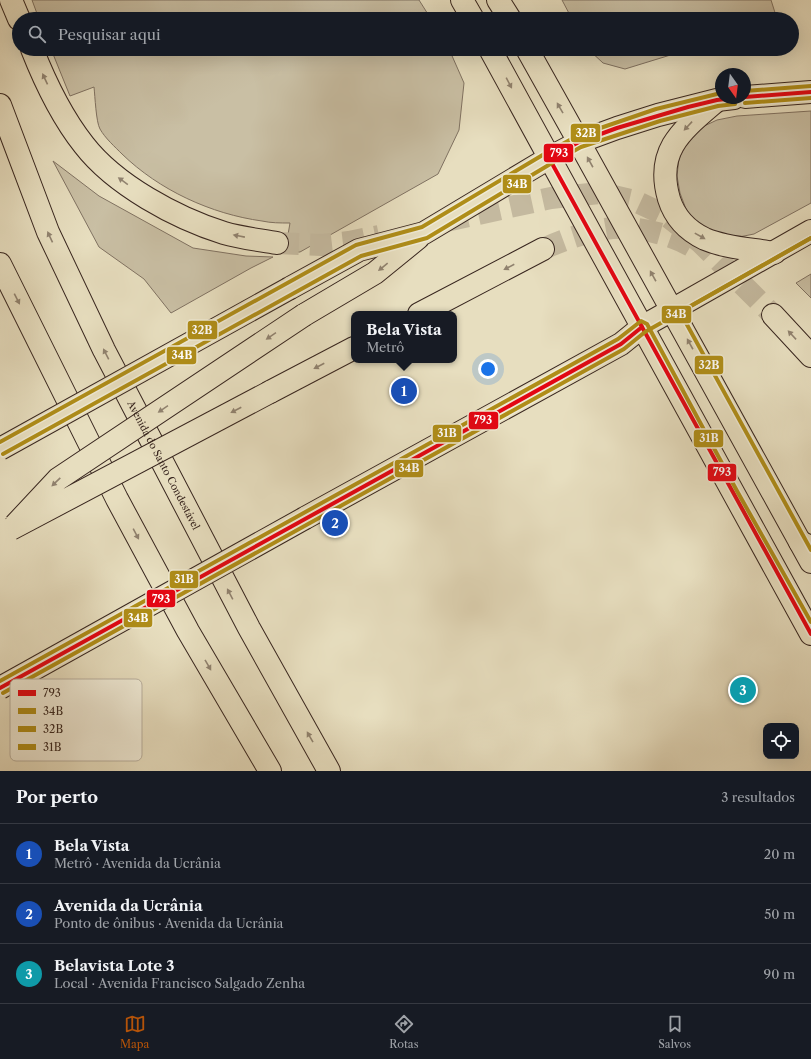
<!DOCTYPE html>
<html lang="pt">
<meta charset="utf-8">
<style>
body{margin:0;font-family:"Libre Caslon Text",serif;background:#20242c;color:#f1f3f6}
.controls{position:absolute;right:12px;bottom:12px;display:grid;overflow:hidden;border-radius:8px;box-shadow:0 4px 16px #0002}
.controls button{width:36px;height:36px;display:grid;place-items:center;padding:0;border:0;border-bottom:1px solid #363941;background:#171b24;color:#f1f3f6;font:20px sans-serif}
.compass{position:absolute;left:715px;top:68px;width:36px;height:36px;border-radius:50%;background:#171b24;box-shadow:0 4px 16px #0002;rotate:166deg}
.you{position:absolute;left:488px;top:369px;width:14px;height:14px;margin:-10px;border:3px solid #fff;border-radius:50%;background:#1a73e8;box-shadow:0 0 0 6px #1a73e833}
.badge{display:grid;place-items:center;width:26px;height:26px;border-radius:50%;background:#b45309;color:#fff;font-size:13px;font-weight:700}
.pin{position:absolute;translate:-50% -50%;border:2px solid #fff;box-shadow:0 1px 4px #0006}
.popup{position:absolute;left:351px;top:311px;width:106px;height:52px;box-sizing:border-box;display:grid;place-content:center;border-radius:8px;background:#171b24;filter:drop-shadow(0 1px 3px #0005);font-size:13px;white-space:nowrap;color:#9ea1a6}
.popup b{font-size:15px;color:#f1f3f6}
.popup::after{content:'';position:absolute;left:50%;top:100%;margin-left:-8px;border:8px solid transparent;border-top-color:#171b24}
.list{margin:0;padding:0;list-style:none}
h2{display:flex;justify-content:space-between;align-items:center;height:52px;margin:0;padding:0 16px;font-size:17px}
h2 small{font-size:13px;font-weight:400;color:#9ea1a6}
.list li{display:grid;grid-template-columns:26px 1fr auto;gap:12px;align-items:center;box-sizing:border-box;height:60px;padding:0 16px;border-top:1px solid #363941}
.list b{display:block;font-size:15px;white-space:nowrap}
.list p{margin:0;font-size:13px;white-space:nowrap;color:#9ea1a6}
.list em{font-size:13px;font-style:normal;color:#9ea1a6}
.icon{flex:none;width:22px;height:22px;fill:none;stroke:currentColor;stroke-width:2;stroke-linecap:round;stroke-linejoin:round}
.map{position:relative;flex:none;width:811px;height:771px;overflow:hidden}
.search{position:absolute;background:#171b24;box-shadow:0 4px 16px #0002;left:12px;right:12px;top:12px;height:44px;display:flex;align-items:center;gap:10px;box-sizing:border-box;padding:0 14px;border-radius:22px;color:#9ea1a6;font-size:15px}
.sheet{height:232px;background:#171b24}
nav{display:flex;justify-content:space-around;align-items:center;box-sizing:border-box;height:56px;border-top:1px solid #363941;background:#171b24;font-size:11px;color:#9ea1a6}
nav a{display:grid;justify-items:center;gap:2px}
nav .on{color:#b45309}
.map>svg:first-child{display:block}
</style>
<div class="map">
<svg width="811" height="771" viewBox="0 0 811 771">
<rect width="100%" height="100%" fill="#e7debf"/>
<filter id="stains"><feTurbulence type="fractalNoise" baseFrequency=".005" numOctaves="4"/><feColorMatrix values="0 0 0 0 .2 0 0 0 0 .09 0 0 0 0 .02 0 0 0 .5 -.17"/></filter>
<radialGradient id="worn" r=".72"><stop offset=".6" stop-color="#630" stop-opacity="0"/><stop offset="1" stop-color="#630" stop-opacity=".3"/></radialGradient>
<g fill="#c9bfa4" stroke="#807262">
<path d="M 32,0 L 419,0 L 431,19 L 39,19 Z"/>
<path d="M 562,0 L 771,0 L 777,19 L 572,19 Z"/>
<path d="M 51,49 L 449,49 L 464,83 L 459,130 L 438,174 L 300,252 L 285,252 L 290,223 C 280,223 271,223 262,221 C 211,214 159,190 122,154 C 115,147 105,138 100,129 C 96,122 95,96 94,87 L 70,96 Z"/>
<path d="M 588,49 L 690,49 L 625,69 L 603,63 Z"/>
<path d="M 811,111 L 811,203 L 754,234 L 739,237 L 722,236 L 695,222 L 686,209 L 680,193 L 677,176 L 679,158 L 687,142 L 700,128 L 717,120 L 737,116 Z"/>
<path d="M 53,161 L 99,196 L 193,248 L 246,256 L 273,257 L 251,268 L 171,313 L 144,279 L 99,247 Z"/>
<path d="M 811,274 L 811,298 L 796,283 Z"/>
</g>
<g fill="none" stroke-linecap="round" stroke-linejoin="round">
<g stroke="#c4b99f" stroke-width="22" stroke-dasharray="22 11" stroke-linecap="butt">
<path d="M 446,221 L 551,198 L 600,193 L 635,201 L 667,216 L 700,242 L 773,315"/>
<path d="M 277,243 L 322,245 L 349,242 L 379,236"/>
<path d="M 543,249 C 563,240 583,233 605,229 C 631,224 672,234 694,248"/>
</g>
<g stroke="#38261f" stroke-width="24">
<g id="primary">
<path d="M 462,0 L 473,19"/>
<path d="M 498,0 L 510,19"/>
<path d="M 490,49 C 597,244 703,440 811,634"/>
<path d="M 527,49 L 579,142 L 811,562"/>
<path d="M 745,97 L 811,92"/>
<path d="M 715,102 C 681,131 655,151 669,199 C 675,218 688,231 705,239 C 726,248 752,249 774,253"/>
<path d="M 290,288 L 359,250 L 424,233 L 549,158 L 579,142 L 617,128 L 658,115 L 717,100 L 734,98"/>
<path d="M 304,315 L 375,273 L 418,238"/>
<path d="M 305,518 L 621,344 L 642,327 L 811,231"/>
</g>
</g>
<g stroke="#38261f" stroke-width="24">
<g id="highway">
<path d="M 11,0 L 19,19"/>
<path d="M 32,49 C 45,82 61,116 84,145 C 115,185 176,218 224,233 C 241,238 260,240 277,243"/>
<path id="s1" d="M 0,105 L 48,232 L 104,350 L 249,628 L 329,771"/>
<path d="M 0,264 L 117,499 L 188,631 L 270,771"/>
<path d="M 419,314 L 543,249"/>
<path d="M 773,315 L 811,356"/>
<path d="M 270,392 L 354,348"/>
<path d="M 800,542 L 811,547"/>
</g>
</g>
<use href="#primary" stroke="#e7debf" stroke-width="22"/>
<use href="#highway" stroke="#e7debf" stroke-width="22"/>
<g stroke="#38261f" stroke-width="24" stroke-linecap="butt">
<g id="primary-bridge">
<path d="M 0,449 L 290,288"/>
<path d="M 15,525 L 58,479 L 304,315"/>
<path d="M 0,688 L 305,518"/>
</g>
</g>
<g stroke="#38261f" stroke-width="24" stroke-linecap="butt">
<path id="highway-bridge" d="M 11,529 L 270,392"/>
</g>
<use href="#primary-bridge" stroke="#e7debf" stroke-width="22"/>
<use href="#highway-bridge" stroke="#e7debf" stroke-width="22"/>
<g stroke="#efead5" stroke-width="7">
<g id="bus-1">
<path d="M 745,97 L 811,92"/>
<path d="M 734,98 L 717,100 L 688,107 L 617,128 L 579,142 L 549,158 L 811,634"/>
<path d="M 0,688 L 621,344 L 642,327"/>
</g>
</g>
<g stroke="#efead5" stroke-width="7">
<g id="bus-2">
<path d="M 745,103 L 811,98"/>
<path d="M 3,454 L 361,256 L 427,238 L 552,163 L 581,147 L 660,121 L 718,106 L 735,104"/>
<path d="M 3,693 L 624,349 L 645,332 L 811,238"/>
</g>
</g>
<g stroke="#efead5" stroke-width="7">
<g id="bus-3">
<path d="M 745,91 L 811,86"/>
<path d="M 811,238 L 680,312 L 811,550"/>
<path d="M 0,442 L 356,245 L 422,227 L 546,153 L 577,136 L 656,109 L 721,93"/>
</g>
</g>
<g stroke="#efead5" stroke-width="7">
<path id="bus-4" d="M 0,681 L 618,339 L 641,321 L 647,324 L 737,491 L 811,622"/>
</g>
<use href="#bus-1" stroke="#e30613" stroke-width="4"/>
<use href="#bus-2" stroke="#af8d18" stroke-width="4"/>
<use href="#bus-3" stroke="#af8d18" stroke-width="4"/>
<use href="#bus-4" stroke="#af8d18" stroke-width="4"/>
</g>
<defs><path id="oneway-solid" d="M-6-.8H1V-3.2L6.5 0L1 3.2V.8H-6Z"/></defs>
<g fill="#90826f">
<use href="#oneway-solid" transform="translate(45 79) rotate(-115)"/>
<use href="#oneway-solid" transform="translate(509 83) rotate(62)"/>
<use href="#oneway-solid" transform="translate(560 108) rotate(-120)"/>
<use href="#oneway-solid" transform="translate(688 126) rotate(133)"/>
<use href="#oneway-solid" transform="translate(590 162) rotate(-119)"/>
<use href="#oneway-solid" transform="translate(123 181) rotate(-144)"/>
<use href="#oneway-solid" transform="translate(239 236) rotate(-169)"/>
<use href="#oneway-solid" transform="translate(700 236) rotate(29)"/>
<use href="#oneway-solid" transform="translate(50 237) rotate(-115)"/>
<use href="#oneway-solid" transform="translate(383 267) rotate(141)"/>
<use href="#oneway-solid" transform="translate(509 267) rotate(152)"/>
<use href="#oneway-solid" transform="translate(653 276) rotate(-119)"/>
<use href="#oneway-solid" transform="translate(17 299) rotate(63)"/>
<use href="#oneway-solid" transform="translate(792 335) rotate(-133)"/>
<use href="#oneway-solid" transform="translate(271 336) rotate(146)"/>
<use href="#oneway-solid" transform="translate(690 344) rotate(-119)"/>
<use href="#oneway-solid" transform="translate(106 354) rotate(-117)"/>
<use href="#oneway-solid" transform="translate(319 366) rotate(152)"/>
<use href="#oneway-solid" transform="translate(163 409) rotate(146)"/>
<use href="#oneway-solid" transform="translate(236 410) rotate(152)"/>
<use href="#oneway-solid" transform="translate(56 482) rotate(136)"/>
<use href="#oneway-solid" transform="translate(136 534) rotate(62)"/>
<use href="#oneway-solid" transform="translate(230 594) rotate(-118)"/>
<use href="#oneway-solid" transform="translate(208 665) rotate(60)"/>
<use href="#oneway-solid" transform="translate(310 737) rotate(-120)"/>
</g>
<g text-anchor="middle" stroke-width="3.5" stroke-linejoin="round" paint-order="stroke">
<g font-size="10" fill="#38261f" stroke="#efead5">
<text dy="4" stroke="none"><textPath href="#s1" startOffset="396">Avenida do Santo Condestável</textPath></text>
</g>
</g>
<rect x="10" y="679" width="132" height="82" rx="6" fill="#efead5" stroke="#b8af9e" stroke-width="1"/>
<rect x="18" y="690" width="18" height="6" fill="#e30613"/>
<rect x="18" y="708" width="18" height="6" fill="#af8d18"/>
<rect x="18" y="726" width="18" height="6" fill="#af8d18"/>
<rect x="18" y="744" width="18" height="6" fill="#af8d18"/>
<g font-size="11" fill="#38261f">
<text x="43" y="697">793</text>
<text x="43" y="715">34B</text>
<text x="43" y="733">32B</text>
<text x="43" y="751">31B</text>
</g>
<g stroke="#efead5" stroke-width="1.5">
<rect x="570" y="123" width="31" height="20" rx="4" fill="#af8d18"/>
<rect x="543" y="143" width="31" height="20" rx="4" fill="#e30613"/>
<rect x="502" y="174" width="30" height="20" rx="4" fill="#af8d18"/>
<rect x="661" y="305" width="31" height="19" rx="4" fill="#af8d18"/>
<rect x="187" y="320" width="31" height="20" rx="4" fill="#af8d18"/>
<rect x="166" y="346" width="31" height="19" rx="4" fill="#af8d18"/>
<rect x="694" y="355" width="30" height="20" rx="4" fill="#af8d18"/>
<rect x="468" y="411" width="31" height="19" rx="4" fill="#e30613"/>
<rect x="432" y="424" width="30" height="19" rx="4" fill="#af8d18"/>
<rect x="693" y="429" width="31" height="19" rx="4" fill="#af8d18"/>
<rect x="394" y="459" width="30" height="19" rx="4" fill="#af8d18"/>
<rect x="707" y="463" width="30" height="19" rx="4" fill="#e30613"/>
<rect x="169" y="570" width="30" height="19" rx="4" fill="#af8d18"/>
<rect x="146" y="589" width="30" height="19" rx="4" fill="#e30613"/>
<rect x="123" y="608" width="30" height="20" rx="4" fill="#af8d18"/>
</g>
<g font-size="11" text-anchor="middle" font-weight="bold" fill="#fff">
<text x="586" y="137">32B</text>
<text x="559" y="157">793</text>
<text x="517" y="188">34B</text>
<text x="676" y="318">34B</text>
<text x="202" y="334">32B</text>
<text x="182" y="359">34B</text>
<text x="709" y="369">32B</text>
<text x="483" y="424">793</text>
<text x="447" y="437">31B</text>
<text x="709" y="442">31B</text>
<text x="409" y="472">34B</text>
<text x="722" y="476">793</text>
<text x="184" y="583">31B</text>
<text x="161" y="603">793</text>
<text x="138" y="622">34B</text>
</g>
<rect width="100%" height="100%" filter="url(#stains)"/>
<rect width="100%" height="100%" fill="url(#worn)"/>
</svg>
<div class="controls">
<button><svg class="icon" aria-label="locate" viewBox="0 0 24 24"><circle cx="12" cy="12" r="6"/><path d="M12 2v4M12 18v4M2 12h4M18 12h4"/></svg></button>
</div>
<svg class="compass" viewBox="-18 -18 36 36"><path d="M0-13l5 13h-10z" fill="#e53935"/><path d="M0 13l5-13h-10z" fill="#9ea1a6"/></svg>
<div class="you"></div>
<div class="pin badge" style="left:404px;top:391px;background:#1a4fb4">1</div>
<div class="popup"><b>Bela Vista</b>Metrô</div>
<div class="pin badge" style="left:335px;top:523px;background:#1a4fb4">2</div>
<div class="pin badge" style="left:743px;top:690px;background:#0f9aa8">3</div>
<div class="search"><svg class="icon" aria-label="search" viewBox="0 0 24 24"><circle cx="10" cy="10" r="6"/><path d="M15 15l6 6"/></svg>Pesquisar aqui</div>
</div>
<section class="sheet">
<h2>Por perto<small>3 resultados</small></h2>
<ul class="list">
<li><span class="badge" style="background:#1a4fb4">1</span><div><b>Bela Vista</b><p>Metrô · Avenida da Ucrânia</p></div><em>20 m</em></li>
<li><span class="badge" style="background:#1a4fb4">2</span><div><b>Avenida da Ucrânia</b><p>Ponto de ônibus · Avenida da Ucrânia</p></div><em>50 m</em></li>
<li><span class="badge" style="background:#0f9aa8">3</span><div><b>Belavista Lote 3</b><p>Local · Avenida Francisco Salgado Zenha</p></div><em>90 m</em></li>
</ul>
</section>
<nav>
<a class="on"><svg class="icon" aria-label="map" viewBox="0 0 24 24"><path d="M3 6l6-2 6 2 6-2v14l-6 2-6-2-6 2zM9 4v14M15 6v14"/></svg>Mapa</a>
<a><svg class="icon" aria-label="directions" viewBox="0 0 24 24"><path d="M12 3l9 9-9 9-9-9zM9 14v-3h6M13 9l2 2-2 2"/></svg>Rotas</a>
<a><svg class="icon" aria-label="saved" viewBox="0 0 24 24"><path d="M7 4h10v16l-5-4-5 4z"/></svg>Salvos</a>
</nav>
